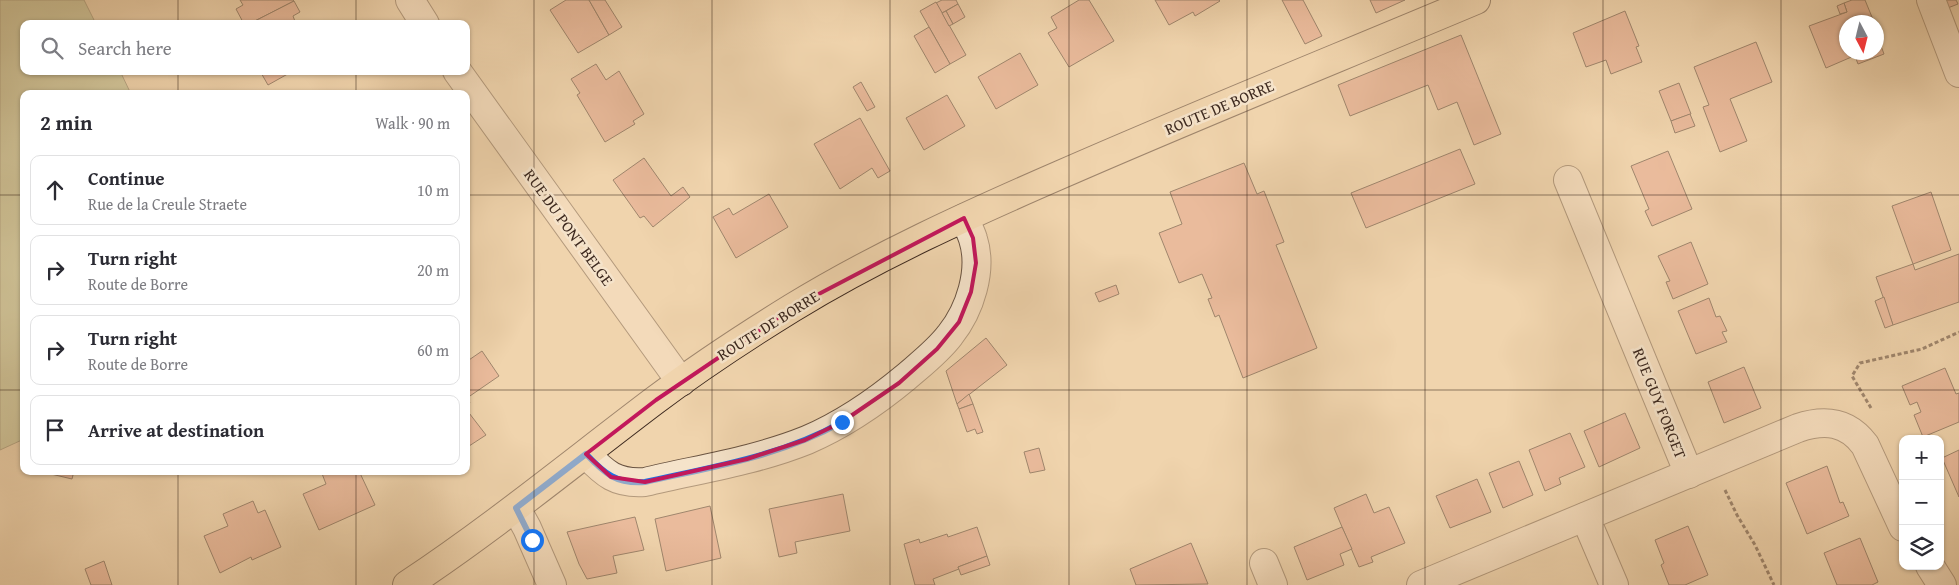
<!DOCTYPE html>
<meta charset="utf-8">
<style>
body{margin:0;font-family:"Gentium Book Plus",serif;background:#f7f7f7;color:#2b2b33}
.controls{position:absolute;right:15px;bottom:15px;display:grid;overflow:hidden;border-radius:10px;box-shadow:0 1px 4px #0004}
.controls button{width:45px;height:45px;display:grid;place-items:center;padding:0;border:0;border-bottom:1px solid #e1e1e2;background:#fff;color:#2b2b33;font:25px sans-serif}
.compass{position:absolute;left:1839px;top:15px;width:45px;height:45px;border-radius:50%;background:#fff;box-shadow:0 1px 4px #0004;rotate:173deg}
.stop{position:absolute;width:15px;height:15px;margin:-11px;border:4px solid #1a73e8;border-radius:50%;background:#fff}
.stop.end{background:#1a73e8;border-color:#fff;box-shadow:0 1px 5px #0008}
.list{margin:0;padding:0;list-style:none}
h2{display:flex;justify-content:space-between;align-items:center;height:65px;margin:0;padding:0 20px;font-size:21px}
h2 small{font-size:16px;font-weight:400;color:#7c7c81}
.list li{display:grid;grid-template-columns:32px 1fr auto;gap:15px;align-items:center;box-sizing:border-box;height:70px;margin:0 10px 10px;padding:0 10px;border:1px solid #e1e1e2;border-radius:10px}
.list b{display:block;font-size:19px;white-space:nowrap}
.list p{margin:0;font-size:16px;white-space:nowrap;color:#7c7c81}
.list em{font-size:16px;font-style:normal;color:#7c7c81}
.icon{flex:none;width:28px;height:28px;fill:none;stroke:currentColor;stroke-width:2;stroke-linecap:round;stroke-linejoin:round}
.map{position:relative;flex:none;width:1959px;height:585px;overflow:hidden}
.search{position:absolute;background:#fff;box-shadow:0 1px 4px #0004;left:20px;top:20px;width:450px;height:55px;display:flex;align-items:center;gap:12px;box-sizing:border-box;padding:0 18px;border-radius:10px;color:#7c7c81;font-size:19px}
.panel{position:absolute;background:#fff;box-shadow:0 1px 4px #0004;left:20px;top:90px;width:450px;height:385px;border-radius:10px}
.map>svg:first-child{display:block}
</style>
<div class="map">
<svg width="1959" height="585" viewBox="0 0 1959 585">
<rect width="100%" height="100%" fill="#f0d4ad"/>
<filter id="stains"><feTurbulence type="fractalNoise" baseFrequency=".004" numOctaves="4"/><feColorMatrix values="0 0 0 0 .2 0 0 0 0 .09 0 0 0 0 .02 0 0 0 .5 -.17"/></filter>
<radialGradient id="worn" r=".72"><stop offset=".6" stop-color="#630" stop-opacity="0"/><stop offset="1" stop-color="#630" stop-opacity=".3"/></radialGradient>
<path fill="#b4be8e" stroke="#787456" d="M 0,0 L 84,0 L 96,24 L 24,24 L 24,71 L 120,71 L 131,94 L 24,94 L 24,439 L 0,450 Z"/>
<g fill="#e39e88" stroke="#3d291f">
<path d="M 240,0 L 293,0 L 294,1 L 249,24 L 244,24 L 236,9 L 243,5 Z"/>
<path d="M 566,0 L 589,0 L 609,35 L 578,53 L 550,10 Z"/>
<path d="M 589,0 L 605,0 L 622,27 L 609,35 Z"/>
<path d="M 942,0 L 956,0 L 958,4 L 942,13 L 936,3 Z"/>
<path d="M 1079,0 L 1089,0 L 1114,41 L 1069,67 L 1048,33 L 1057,28 L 1051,17 Z"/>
<path d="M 1155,0 L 1219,0 L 1220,1 L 1195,16 L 1193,12 L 1169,25 Z"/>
<path d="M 1282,0 L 1303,0 L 1322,36 L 1305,44 Z"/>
<path d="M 1370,0 L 1405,0 L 1376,13 Z"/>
<path d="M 1852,0 L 1865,0 L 1874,22 L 1846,22 L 1846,52 L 1863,52 L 1826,68 L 1809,26 L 1847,12 L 1844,3 Z"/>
<path d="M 1936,0 L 1956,0 L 1958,4 L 1940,11 Z"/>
<path d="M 294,1 L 300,12 L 293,16 L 296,24 L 249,24 Z"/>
<path d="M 936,2 L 966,55 L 950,64 L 920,11 Z"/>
<path d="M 1844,3 L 1847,12 L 1840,14 L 1837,6 Z"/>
<path d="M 958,4 L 965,17 L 953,24 L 946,11 Z"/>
<path d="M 946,11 L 953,24 L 949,26 L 942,13 Z"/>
<path d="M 1625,11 L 1639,46 L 1636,47 L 1642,62 L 1611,74 L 1606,60 L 1586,67 L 1573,33 Z"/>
<path d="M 929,27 L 950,64 L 935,73 L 914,36 Z"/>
<path d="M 1461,35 L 1501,134 L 1474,145 L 1457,102 L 1438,110 L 1428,85 L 1350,116 L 1338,85 Z"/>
<path d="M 1756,42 L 1772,82 L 1730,99 L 1747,141 L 1720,152 L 1703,107 L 1709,105 L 1694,67 Z"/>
<path d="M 1881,46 L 1884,54 L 1858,64 L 1855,56 L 1863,52 L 1876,52 L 1876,47 Z"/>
<path d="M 1020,53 L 1038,85 L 996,109 L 978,77 Z"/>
<path d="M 596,64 L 606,80 L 619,71 L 644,114 L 633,121 L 635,124 L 605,142 L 577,95 L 580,93 L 571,79 Z"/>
<path d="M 260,71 L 293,71 L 268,85 Z"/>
<path d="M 861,82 L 875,107 L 867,111 L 853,87 Z"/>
<path d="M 1679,83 L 1691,114 L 1671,121 L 1659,91 Z"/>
<path d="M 947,95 L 965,126 L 924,150 L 906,118 Z"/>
<path d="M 1690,114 L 1695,126 L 1675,133 L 1671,121 Z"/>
<path d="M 860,118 L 890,171 L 878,178 L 872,168 L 840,189 L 814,144 Z"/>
<path d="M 1460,149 L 1475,184 L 1366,228 L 1351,193 Z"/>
<path d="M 1668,151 L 1692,209 L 1652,226 L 1645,211 L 1649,209 L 1631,166 Z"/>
<path d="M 644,158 L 671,196 L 683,187 L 690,197 L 653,227 L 644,216 L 640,218 L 613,180 Z"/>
<path d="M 1244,163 L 1257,194 L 1264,191 L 1284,242 L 1276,245 L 1317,348 L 1243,378 L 1219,315 L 1215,317 L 1208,299 L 1212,298 L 1202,274 L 1179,283 L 1159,233 L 1182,224 L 1170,192 Z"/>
<path d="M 1931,192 L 1951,250 L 1913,264 L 1892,206 Z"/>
<path d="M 769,194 L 788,227 L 736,258 L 713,217 L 729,208 L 733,215 Z"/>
<path d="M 1691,242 L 1708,284 L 1673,299 L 1666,282 L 1670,281 L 1658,256 Z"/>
<path d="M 1959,254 L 1959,302 L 1893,325 L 1876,277 L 1913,264 L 1915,270 Z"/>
<path d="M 1116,285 L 1119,294 L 1099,302 L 1095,293 Z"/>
<path d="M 1884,297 L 1893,325 L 1885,328 L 1875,301 Z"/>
<path d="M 1709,298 L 1716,317 L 1720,316 L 1727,331 L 1722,332 L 1727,342 L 1696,354 L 1678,311 Z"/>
<path d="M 986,338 L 1007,365 L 957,404 L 946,371 Z"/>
<path d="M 482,351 L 499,376 L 467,398 L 470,403 L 466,406 L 466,362 Z"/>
<path d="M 1744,367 L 1761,408 L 1724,423 L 1708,382 Z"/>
<path d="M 1945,368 L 1956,394 L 1959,393 L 1959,422 L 1923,437 L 1914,415 L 1921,412 L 1917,402 L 1910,405 L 1902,386 Z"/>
<path d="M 969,394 L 973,404 L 959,409 L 957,404 Z"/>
<path d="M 973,404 L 983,432 L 977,434 L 975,429 L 967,432 L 959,409 Z"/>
<path d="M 466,409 L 486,435 L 466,448 Z"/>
<path d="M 1625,413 L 1640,448 L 1599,467 L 1584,431 Z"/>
<path d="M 1570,433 L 1585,467 L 1559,478 L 1561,484 L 1545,491 L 1529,450 Z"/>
<path d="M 1039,448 L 1045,470 L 1030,473 L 1024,452 Z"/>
<path d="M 1959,450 L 1959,497 L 1942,458 Z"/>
<path d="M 1519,461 L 1533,495 L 1503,508 L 1489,473 Z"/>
<path d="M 1827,466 L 1840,503 L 1843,502 L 1849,516 L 1807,534 L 1786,483 Z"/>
<path d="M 52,471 L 74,471 L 72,479 L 51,474 Z"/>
<path d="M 359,471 L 375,505 L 319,530 L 303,494 L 326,484 L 321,471 Z"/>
<path d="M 1477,479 L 1491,512 L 1450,528 L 1436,496 Z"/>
<path d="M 843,494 L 850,531 L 795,542 L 797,553 L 779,557 L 769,509 Z"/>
<path d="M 1366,494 L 1374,513 L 1389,507 L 1405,543 L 1371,557 L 1373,562 L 1359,567 L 1334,508 Z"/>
<path d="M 253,501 L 258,513 L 265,510 L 281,547 L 252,560 L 251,557 L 220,573 L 204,536 L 228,526 L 223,514 Z"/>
<path d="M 710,506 L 721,558 L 666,571 L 655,519 Z"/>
<path d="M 635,517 L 644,550 L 613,556 L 617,573 L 587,579 L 579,564 L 567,532 Z"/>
<path d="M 1688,526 L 1708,575 L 1685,585 L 1669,585 L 1661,565 L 1664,563 L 1655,540 Z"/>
<path d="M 977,527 L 987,556 L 958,567 L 959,569 L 933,579 L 935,585 L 915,585 L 904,544 L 919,539 L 920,543 L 947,534 L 948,537 Z"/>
<path d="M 1342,527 L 1352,549 L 1340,554 L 1344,565 L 1307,580 L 1294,547 Z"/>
<path d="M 1860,538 L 1878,582 L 1872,585 L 1837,585 L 1824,553 Z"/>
<path d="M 1191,543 L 1208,584 L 1136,585 L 1130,569 Z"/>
<path d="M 987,556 L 990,565 L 961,575 L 958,567 Z"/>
<path d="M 104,561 L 112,585 L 91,585 L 85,569 Z"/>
</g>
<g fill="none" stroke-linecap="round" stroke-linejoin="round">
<g stroke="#6a5442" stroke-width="30">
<g id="minor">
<path d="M 410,0 L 425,24"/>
<path d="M 1931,0 L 1959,73"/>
<path d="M 457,71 L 681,382"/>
<path d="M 1568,180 L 1689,474"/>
<path d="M 586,454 C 605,474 616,484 645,482 C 699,469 755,461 807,440 C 842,425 876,402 906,377 C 921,364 938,351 950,335 C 970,310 983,270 973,239 C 971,232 967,225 964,218"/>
<path d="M 516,508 L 527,528 L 552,585"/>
<path d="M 1585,517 L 1614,585"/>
<path d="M 1264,563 L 1273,585"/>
<path d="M 1930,566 L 1942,585"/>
<path d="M 1421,585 L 1798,428 C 1825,419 1847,421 1865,445 L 1903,527"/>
</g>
</g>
<g stroke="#3d291f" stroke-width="30">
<path id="major" d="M 407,585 C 493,528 572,463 654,401 C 698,368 745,337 792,308 C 877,256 970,214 1062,174 C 1199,114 1338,58 1476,0"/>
</g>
<g stroke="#3d291f" stroke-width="3" stroke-dasharray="4 2.5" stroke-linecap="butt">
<path d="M 1871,408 L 1852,376 L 1860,363 L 1922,349 L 1959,332"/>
<path d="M 1725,490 L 1737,515 L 1755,545 L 1774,585"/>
</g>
<use href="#minor" stroke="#f5e3ca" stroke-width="28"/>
<use href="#major" stroke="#f0d4ad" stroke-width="28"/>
</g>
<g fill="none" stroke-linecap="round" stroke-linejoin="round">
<path stroke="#1a73e8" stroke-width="6" d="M 532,540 L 516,508 L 586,454 C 605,474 616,484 645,482 C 712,467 782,456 842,422"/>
</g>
<path d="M0 0H1959V585H0ZM 964,218 L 973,238 L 976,263 L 971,292 L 959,322 L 937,349 L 899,383 L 842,422 L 805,440 L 747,459 L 645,482 L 611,477 L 586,454 L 656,400 L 792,308 Z" fill="#f0d4ad" fill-opacity=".55" fill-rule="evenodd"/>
<path fill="none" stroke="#c2185b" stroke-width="4" stroke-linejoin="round" d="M 964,218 L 973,238 L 976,263 L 971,292 L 959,322 L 937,349 L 899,383 L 842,422 L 805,440 L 747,459 L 645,482 L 611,477 L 586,454 L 656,400 L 792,308 Z"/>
<path fill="none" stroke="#3d291f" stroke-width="1" stroke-opacity="0.55" d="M 178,0 L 178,24M 356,0 L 356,24M 534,0 L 534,585M 712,0 L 712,585M 890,0 L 890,585M 1069,0 L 1069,585M 1247,0 L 1247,585M 1425,0 L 1425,585M 1603,0 L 1603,585M 1781,0 L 1781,585M 178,71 L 178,94M 356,71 L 356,94M 0,195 L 24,195M 466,195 L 1959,195M 0,390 L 24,390M 466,390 L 1959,390M 178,471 L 178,585M 356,471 L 356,585"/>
<g text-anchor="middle" stroke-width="5" stroke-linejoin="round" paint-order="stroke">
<g font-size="16" fill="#3d291f" stroke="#f5e3ca">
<text transform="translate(1219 107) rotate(-23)" y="6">ROUTE DE BORRE</text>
<text transform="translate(569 227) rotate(54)" y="6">RUE DU PONT BELGE</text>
<text transform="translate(768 325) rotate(-32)" y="6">ROUTE DE BORRE</text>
<text transform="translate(1660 403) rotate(68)" y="6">RUE GUY FORGET</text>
</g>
</g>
<rect width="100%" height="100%" filter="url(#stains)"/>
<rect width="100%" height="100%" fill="url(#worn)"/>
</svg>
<div class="controls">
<button>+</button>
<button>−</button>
<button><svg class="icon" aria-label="layers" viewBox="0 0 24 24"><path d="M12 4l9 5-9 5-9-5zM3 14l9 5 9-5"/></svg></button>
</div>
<svg class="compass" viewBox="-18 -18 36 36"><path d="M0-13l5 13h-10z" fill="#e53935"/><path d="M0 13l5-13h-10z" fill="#7c7c81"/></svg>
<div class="stop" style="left:532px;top:540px"></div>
<div class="stop end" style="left:842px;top:422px"></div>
<div class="search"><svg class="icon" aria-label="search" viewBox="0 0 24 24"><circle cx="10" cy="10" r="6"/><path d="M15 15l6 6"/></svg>Search here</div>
<section class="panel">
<h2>2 min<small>Walk · 90 m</small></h2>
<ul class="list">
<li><svg class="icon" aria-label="ahead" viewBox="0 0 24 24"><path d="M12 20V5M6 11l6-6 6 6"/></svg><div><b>Continue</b><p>Rue de la Creule Straete</p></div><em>10 m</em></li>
<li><svg class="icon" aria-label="right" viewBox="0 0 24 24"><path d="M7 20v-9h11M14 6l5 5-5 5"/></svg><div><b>Turn right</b><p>Route de Borre</p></div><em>20 m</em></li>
<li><svg class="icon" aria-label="right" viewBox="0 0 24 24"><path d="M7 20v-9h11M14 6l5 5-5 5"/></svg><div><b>Turn right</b><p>Route de Borre</p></div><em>60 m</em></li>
<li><svg class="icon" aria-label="arrive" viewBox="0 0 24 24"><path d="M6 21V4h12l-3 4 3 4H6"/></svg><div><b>Arrive at destination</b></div></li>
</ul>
</section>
</div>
